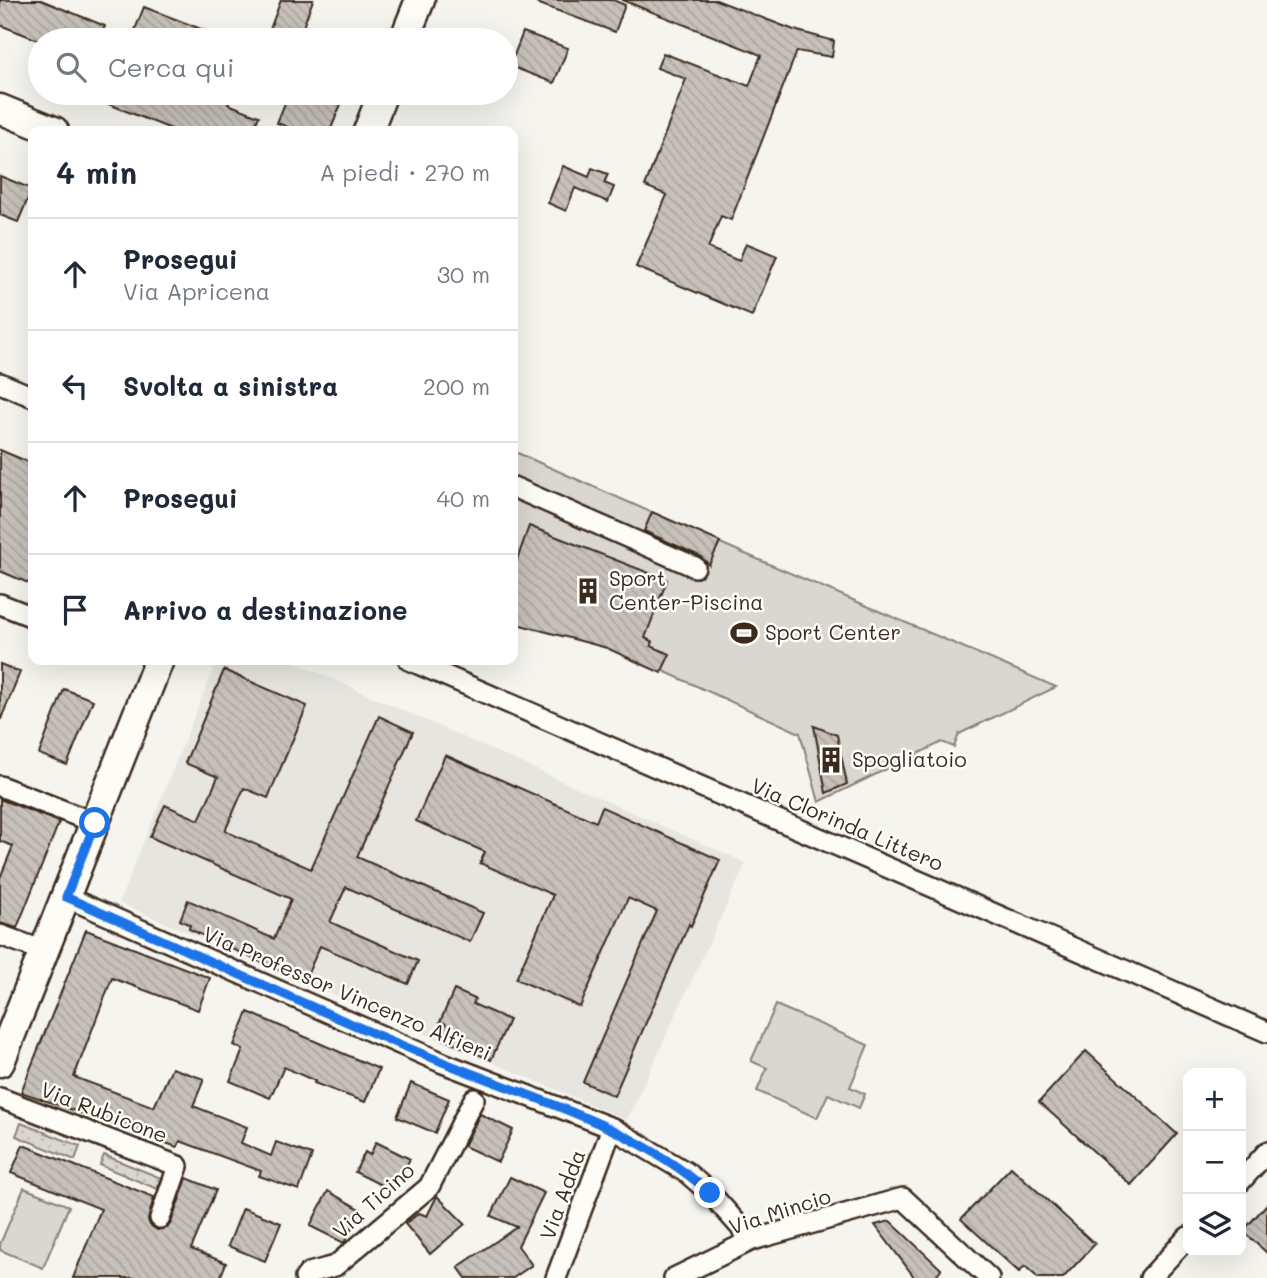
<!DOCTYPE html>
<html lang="it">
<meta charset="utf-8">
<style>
body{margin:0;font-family:Mali,sans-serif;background:#f6f6f7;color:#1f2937}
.controls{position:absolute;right:21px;bottom:21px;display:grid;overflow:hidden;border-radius:14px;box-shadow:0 7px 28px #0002}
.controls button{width:63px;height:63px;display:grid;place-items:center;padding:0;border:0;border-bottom:2px solid #e0e1e3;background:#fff;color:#1f2937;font:35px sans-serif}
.stop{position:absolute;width:21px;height:21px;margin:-16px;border:5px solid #1a73e8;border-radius:50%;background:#fff}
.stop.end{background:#1a73e8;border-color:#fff;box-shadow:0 2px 7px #0008}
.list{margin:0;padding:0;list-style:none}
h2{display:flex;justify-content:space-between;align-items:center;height:91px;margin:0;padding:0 28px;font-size:30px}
h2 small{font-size:23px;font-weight:400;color:#747a83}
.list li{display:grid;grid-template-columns:46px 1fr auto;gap:21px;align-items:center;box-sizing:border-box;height:112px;padding:0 28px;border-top:2px solid #e0e1e3}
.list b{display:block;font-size:26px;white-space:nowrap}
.list p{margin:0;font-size:23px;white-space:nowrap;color:#747a83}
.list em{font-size:23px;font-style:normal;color:#747a83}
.icon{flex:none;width:38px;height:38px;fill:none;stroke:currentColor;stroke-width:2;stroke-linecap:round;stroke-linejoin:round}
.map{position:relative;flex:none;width:1267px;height:1278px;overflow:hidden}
.search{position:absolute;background:#fff;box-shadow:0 7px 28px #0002;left:28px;top:28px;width:490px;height:77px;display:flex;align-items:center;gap:18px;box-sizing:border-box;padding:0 24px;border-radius:38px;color:#747a83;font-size:26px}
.panel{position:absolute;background:#fff;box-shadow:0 7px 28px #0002;left:28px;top:126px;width:490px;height:539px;border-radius:14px}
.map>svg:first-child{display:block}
</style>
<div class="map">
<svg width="1267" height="1278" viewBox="0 0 1267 1278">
<defs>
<pattern id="grass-dots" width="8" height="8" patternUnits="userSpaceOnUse" patternTransform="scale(1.75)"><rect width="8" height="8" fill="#dad6d0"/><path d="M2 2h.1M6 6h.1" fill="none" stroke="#bcb8b2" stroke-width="1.8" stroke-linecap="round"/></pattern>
<pattern id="building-back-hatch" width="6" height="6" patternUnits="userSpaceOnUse" patternTransform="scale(1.75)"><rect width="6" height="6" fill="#c7c1bb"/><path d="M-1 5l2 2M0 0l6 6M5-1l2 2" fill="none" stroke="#aca6a0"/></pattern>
</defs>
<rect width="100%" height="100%" fill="#f5f4ee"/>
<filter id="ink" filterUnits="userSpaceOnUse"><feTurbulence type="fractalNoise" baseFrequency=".0143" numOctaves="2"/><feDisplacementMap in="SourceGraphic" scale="14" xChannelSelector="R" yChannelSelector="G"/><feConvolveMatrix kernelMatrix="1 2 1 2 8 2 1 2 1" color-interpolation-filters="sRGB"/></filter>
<g filter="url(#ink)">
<path fill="#e7e5df" d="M 217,660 L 290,660 L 746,863 L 627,1120 L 119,903 Z"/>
<g fill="url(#grass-dots)" stroke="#8a8077" stroke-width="2">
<path d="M 21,1123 L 80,1146 L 75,1160 L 16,1136 Z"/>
<path d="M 104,1155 L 161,1178 L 157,1189 L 100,1165 Z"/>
</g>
<g fill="#dad6d0" stroke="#8a8077" stroke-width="2">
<path d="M 513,451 L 743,553 L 1056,687 L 959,734 L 954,747 L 942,742 L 819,802 L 800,733 L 604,644 L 513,621 Z"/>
<path d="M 776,1005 L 868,1045 L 850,1087 L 865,1094 L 859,1108 L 828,1094 L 817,1118 L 757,1091 L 767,1068 L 751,1061 Z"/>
<path d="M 24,1188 L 69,1206 L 43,1268 L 0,1250 L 0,1244 Z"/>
</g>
<g fill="url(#building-back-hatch)" stroke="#3b2a1e" stroke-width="2">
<path d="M 0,0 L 41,0 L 105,26 L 99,40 L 38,40 L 0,25 Z"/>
<path d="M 281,0 L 313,0 L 300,35 L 293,33 L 292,40 L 266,40 Z"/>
<path d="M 534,0 L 613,0 L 625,5 L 615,32 L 534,2 Z"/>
<path d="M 622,0 L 716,0 L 794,30 L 834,41 L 832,57 L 797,51 L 731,220 L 721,216 L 708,248 L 739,261 L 746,243 L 777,256 L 752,316 L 636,267 L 667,195 L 645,186 L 686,79 L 657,68 L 663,53 L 749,86 L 761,55 Z"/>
<path d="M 144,7 L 227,39 L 227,40 L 131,40 Z"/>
<path d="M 523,32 L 568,48 L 554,83 L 510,66 Z"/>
<path d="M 81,93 L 233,93 L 228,104 L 259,116 L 253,131 L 176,131 Z"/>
<path d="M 289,93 L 318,93 L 342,102 L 330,131 L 298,131 L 277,123 Z"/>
<path d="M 563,166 L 589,177 L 592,168 L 608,174 L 604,183 L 614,187 L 608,202 L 575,188 L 566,211 L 548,203 Z"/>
<path d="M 0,176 L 32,189 L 18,222 L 0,215 Z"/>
<path d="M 0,450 L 33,464 L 33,585 L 0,571 Z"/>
<path d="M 652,512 L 720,542 L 709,565 L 700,556 L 644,531 Z"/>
<path d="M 529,526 L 667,580 L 645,638 L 653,642 L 651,646 L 670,654 L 661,673 L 607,648 L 513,623 L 513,571 Z"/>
<path d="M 0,664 L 20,672 L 1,719 L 0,719 Z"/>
<path d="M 224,670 L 307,706 L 268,798 L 244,788 L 225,831 L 311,869 L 379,716 L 413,732 L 357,857 L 483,913 L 470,942 L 346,887 L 330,922 L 418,961 L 408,984 L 320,946 L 304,982 L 189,929 L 190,925 L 180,920 L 188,900 L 274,939 L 291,899 L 150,837 L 165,805 L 199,820 L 218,777 L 185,763 Z"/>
<path d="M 64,689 L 93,700 L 67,765 L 39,754 Z"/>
<path d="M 814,726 L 837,735 L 847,784 L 826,793 Z"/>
<path d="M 445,755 L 596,822 L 602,807 L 720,860 L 691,926 L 689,924 L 614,1096 L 583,1082 L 657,911 L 628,898 L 580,1007 L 516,979 L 553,895 L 480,863 L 485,852 L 416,821 Z"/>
<path d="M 0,799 L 59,822 L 17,928 L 0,923 L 0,878 L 13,846 L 0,841 Z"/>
<path d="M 86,930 L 210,978 L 198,1010 L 112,978 L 74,1077 L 154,1107 L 172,1068 L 204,1079 L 193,1106 L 247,1127 L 241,1143 L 271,1156 L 276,1142 L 312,1155 L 299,1190 L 259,1176 L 261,1171 L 180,1141 L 177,1147 L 21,1092 Z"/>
<path d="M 454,990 L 475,999 L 473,1004 L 509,1020 L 491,1060 L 441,1038 L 446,1024 L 440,1022 Z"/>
<path d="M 248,1012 L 379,1069 L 365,1102 L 314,1083 L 315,1081 L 284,1067 L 270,1098 L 230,1081 L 243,1050 L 234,1045 Z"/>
<path d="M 1086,1051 L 1177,1134 L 1131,1185 L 1039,1102 Z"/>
<path d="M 411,1083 L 449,1099 L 435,1133 L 397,1117 Z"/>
<path d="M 480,1114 L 513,1130 L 498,1162 L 464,1146 Z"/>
<path d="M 376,1142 L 410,1159 L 393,1191 L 355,1172 L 365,1152 L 370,1155 Z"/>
<path d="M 23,1145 L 154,1197 L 148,1220 L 150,1225 L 157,1230 L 167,1228 L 171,1223 L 187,1178 L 216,1190 L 191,1249 L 226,1263 L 220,1278 L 73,1278 L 101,1209 L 11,1173 Z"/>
<path d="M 1011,1167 L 1095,1244 L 1063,1278 L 1038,1278 L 1025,1266 L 1019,1272 L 961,1219 Z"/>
<path d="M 510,1177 L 544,1193 L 518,1246 L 532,1265 L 513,1278 L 466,1278 L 458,1267 L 517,1227 L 491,1216 Z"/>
<path d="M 328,1191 L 361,1210 L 344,1243 L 310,1226 Z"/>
<path d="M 437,1196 L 465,1224 L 430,1254 L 405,1224 L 419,1213 L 427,1216 Z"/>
<path d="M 1267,1204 L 1267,1253 L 1243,1231 Z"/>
<path d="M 243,1208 L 281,1223 L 265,1261 L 228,1246 Z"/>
<path d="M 890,1221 L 941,1269 L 934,1278 L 915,1278 L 875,1225 Z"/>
</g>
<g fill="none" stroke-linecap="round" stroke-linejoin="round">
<g stroke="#3b2a1e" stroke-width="24">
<g id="street">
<path d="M 0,383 L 33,397"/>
<path d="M 513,487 L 695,567"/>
<path d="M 0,604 L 33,617"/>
<path d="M 409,660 L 1267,1032"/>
<path d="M 0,786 L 95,823"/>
<path d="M 66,897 L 443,1063 L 612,1128 L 686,1172 L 710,1193 L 752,1240"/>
<path d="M 0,935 L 44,951"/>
<path d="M 0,1098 L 178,1166 L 160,1218"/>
<path d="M 1241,1181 L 1267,1152"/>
<path d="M 305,1278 L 309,1273 L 335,1266 L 429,1187 L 474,1099"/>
<path d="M 556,1278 L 612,1128"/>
<path d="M 674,1278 L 752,1240 L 903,1198 L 989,1278"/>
<path d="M 1150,1278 L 1188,1237"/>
</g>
</g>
<g stroke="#3b2a1e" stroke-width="33">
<g id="secondary">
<path d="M 404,40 L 420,0"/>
<path d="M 0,109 L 54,131"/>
<path d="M 368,131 L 383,93"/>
<path d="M 0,1062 L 159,660"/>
</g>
</g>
<use href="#street" stroke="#fdfcf7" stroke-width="19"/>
<use href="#secondary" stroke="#fdfcf7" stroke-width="28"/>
</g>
</g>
<g fill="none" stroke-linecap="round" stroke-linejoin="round" filter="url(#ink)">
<path stroke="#1a73e8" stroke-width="9" d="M 95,823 L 66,897 C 192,952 317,1012 445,1063 C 536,1100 635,1126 710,1193"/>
</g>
<defs>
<g id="building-bare" transform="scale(2.1)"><path d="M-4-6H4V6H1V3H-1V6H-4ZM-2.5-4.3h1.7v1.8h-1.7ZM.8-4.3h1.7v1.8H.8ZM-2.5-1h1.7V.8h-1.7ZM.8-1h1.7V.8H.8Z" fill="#3b2a1e" stroke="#fdfcf7" stroke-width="2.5" paint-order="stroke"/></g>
<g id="stadium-bare" transform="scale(2.1)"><path d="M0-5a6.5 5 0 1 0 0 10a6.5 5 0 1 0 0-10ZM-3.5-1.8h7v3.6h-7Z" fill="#3b2a1e" stroke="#fdfcf7" stroke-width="2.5" paint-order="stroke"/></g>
</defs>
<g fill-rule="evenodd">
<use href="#building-bare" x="588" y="591"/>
<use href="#stadium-bare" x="744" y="633"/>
<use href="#building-bare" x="831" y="760"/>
</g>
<g text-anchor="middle" stroke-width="5" stroke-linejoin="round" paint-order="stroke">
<g font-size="21" fill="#3b2a1e" stroke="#fdfcf7" text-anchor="start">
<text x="609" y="586">Sport<tspan x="609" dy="24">Center-Piscina</tspan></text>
<text x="765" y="640">Sport Center</text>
<text x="852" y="767">Spogliatoio</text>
</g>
<g font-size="21" fill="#3b2a1e" stroke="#fdfcf7">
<text transform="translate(847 825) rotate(23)" y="7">Via Clorinda Littero</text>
<text transform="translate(347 994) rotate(23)" y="7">Via Professor Vincenzo Alfieri</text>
<text transform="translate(104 1113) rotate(21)" y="7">Via Rubicone</text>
<text transform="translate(563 1195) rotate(-70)" y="7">Via Adda</text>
<text transform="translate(374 1201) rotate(-42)" y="7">Via Ticino</text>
<text transform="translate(780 1212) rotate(-18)" y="7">Via Mincio</text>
</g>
</g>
</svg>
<div class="controls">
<button>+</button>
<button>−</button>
<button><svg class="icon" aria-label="layers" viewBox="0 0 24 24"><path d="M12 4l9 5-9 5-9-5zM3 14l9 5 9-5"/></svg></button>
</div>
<div class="stop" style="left:95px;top:823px"></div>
<div class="stop end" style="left:710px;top:1193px"></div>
<div class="search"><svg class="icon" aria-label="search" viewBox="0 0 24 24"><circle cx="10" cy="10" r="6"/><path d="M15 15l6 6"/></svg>Cerca qui</div>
<section class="panel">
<h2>4 min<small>A piedi · 270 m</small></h2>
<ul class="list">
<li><svg class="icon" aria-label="ahead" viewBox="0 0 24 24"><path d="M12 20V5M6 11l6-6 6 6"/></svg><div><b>Prosegui</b><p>Via Apricena</p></div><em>30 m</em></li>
<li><svg class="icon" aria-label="left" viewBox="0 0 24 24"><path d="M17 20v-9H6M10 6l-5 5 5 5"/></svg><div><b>Svolta a sinistra</b></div><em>200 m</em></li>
<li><svg class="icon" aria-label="ahead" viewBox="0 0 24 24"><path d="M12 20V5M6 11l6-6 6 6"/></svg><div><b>Prosegui</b></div><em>40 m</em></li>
<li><svg class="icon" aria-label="arrive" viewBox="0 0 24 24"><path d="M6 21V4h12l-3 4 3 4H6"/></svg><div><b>Arrivo a destinazione</b></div></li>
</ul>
</section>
</div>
